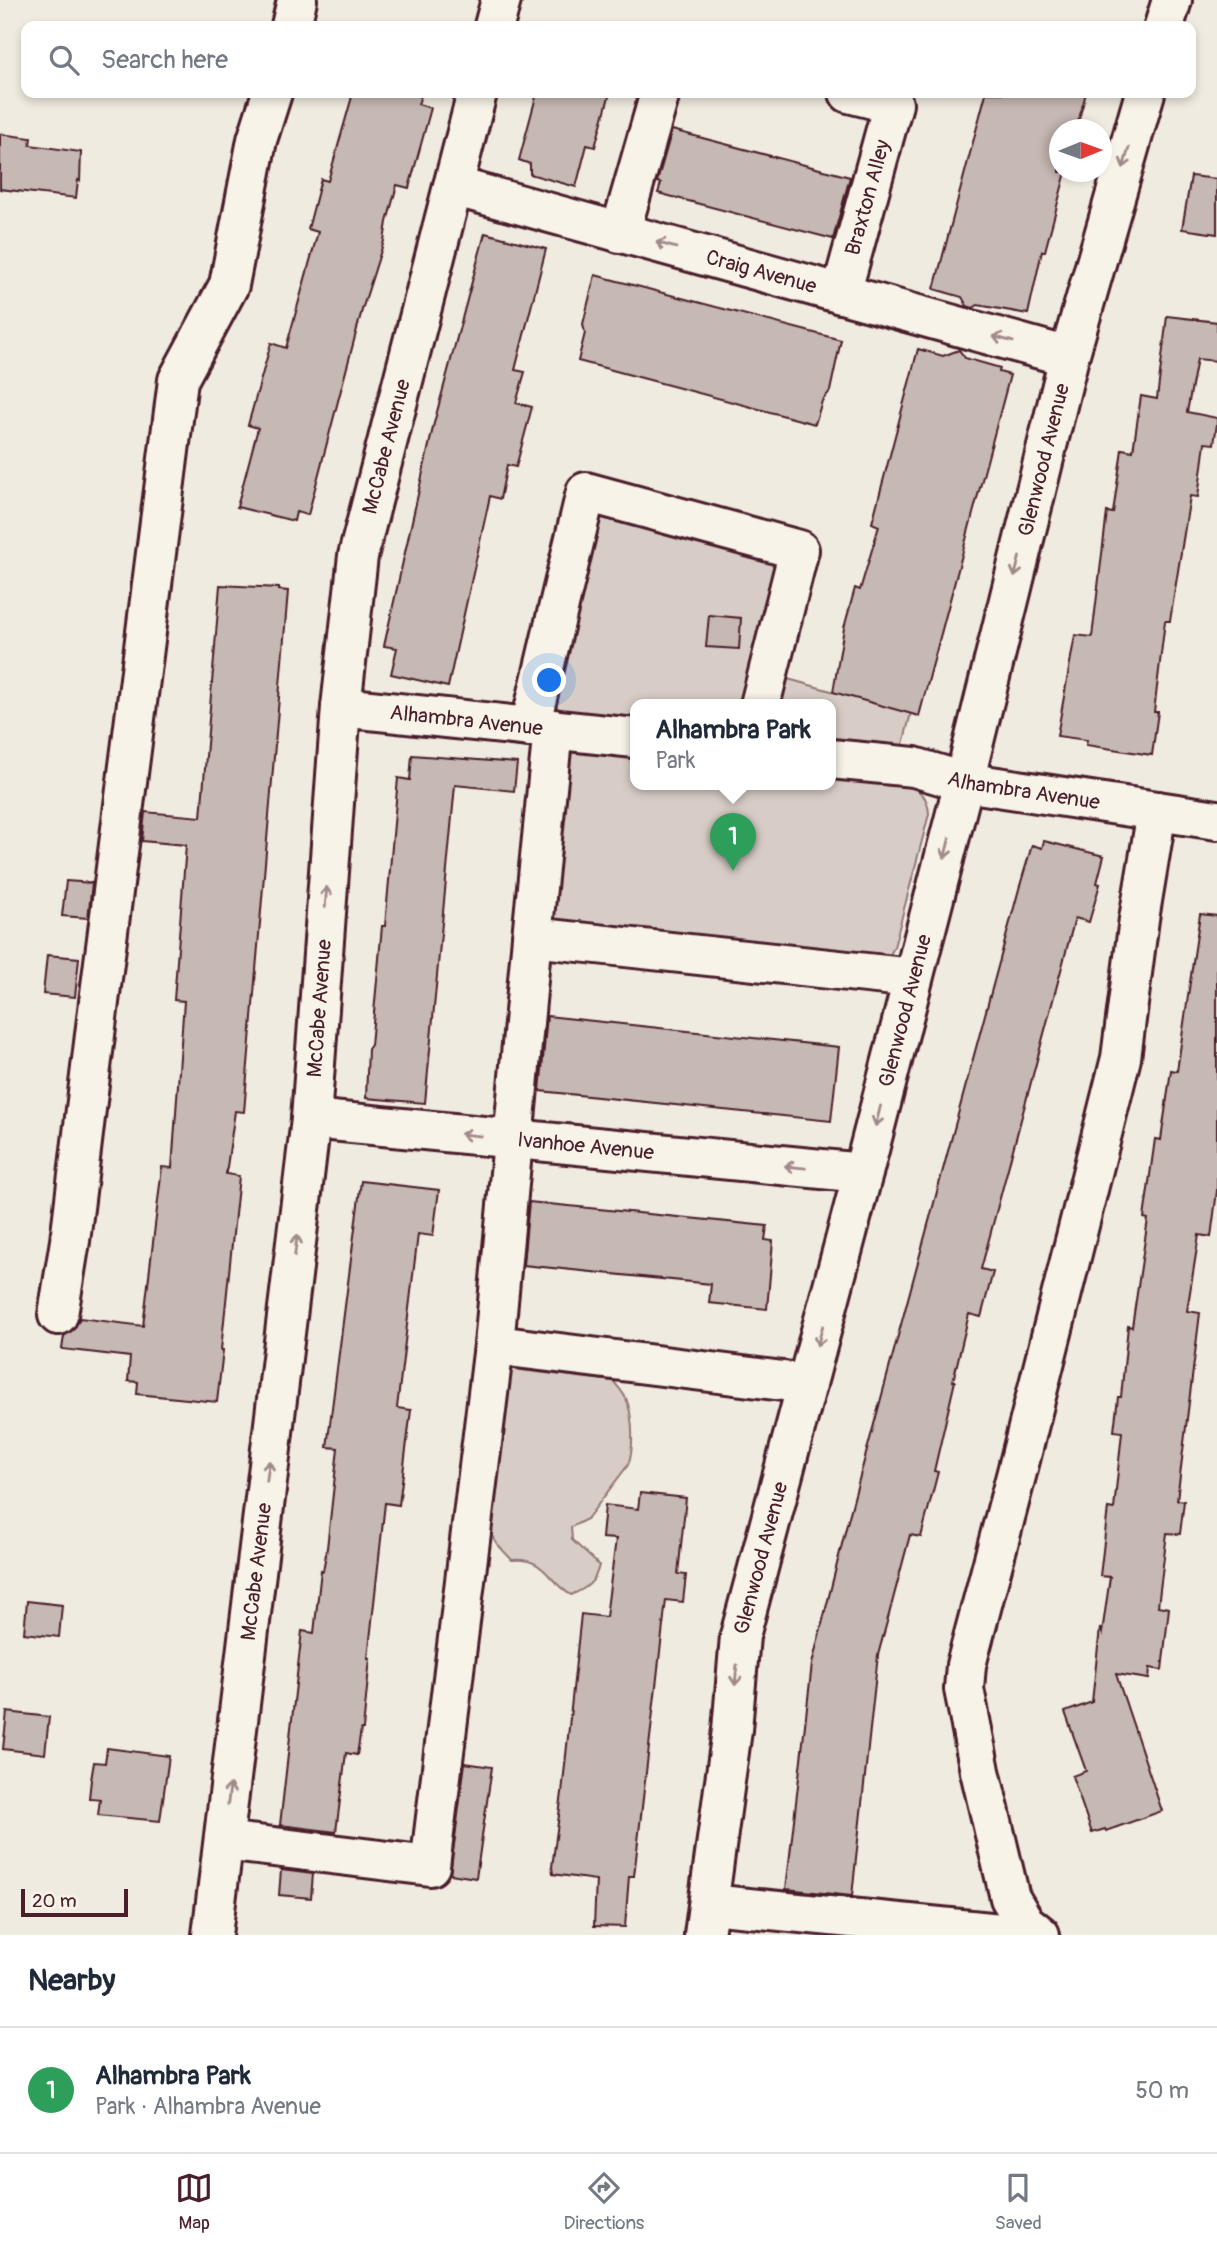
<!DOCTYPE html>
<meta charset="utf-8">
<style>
body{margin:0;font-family:Pangolin,sans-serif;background:#f2f2f3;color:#1f2937}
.compass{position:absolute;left:1049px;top:119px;width:63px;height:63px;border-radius:50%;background:#fff;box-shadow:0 4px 10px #0003;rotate:89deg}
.scale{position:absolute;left:21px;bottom:18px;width:107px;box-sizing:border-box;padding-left:7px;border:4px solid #4a1f2b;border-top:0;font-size:19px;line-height:24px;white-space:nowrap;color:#4a1f2b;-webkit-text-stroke:5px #f7f3e8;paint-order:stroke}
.you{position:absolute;left:550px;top:681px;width:24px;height:24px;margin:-18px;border:5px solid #fff;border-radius:50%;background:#1a73e8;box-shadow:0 0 0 10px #1a73e833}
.badge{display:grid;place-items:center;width:46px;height:46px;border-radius:50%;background:#4a1f2b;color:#fff;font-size:23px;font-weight:700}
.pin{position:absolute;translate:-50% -58px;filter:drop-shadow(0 2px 4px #0008)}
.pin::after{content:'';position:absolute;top:37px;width:24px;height:21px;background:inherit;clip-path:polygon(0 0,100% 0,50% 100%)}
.popup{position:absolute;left:630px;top:699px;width:206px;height:91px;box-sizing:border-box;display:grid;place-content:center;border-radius:14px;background:#fff;filter:drop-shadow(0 2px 5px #0005);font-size:23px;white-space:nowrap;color:#747a83}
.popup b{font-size:26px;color:#1f2937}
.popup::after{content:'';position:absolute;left:50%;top:100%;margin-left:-14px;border:14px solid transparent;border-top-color:#fff}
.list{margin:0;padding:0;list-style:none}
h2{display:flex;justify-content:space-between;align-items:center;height:91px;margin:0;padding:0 28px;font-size:30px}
h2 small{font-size:23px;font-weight:400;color:#747a83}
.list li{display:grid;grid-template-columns:46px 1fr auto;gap:21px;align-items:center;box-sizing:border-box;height:126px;padding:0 28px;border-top:2px solid #e0e1e3}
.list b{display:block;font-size:26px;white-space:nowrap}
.list p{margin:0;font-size:23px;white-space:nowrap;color:#747a83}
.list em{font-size:23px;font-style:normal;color:#747a83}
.icon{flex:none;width:38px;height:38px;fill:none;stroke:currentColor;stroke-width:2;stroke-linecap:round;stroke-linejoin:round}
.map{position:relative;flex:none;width:1217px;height:1935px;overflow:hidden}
.search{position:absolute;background:#fff;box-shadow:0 4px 10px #0003;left:21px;right:21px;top:21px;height:77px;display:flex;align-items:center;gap:18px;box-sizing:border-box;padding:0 24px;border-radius:14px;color:#747a83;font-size:26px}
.sheet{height:217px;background:#fff}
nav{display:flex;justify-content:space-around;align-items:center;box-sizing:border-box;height:98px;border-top:2px solid #e0e1e3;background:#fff;font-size:19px;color:#747a83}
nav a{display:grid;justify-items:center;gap:4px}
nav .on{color:#4a1f2b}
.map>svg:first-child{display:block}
</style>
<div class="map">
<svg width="1217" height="1935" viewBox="0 0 1217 1935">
<rect width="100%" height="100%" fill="#f0ebe0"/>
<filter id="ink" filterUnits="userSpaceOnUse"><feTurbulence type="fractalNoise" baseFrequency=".0143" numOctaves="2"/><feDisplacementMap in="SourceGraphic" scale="14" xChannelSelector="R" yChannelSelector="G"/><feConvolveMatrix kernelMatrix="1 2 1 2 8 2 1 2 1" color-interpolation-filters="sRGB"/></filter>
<g filter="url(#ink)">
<g fill="#d8cdc6" stroke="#917678" stroke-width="2">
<path d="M 592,511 L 792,558 L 752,705 L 635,705 L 635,721 L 548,712 Z"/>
<path d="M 777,676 L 911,713 L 902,748 L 831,742 L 831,705 L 771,705 Z"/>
<path d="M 566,748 L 635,756 L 635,785 L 831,785 L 831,778 L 911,786 C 924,793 928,800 929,814 L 894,947 L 890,955 L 885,958 L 545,927 Z"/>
<path d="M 511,1369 L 613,1381 C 619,1388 626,1395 628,1404 C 633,1421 634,1450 628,1465 L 587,1519 L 571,1527 L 572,1540 L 599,1565 C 595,1583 587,1588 571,1595 C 547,1581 545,1557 512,1560 L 497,1544 L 487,1528 L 500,1377 Z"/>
</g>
<g fill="#c6b8b3" stroke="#4a1f2b" stroke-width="2">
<path d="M 353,93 L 422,93 L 418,104 L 431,108 L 409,188 L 397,185 L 387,222 L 384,241 L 362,310 L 308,515 L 296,512 L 294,521 L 237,507 L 258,428 L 248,425 L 271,343 L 286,348 L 318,232 L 308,229 L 321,179 L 328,181 Z"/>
<path d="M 537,93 L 610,93 L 595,147 L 587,145 L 576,187 L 530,174 L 530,164 L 519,160 Z"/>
<path d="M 986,93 L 1086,93 L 1076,130 L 1060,130 L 1060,172 L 1066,172 L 1045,251 L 1042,251 L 1028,314 L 978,305 L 973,308 L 967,306 L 962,297 L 934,289 Z"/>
<path d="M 672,130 L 850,177 L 833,239 L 658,193 L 661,183 L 657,182 Z"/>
<path d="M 0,134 L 31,138 L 30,145 L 81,152 L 80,181 L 78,180 L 76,198 L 0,189 Z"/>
<path d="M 1191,176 L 1217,179 L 1217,234 L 1182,229 Z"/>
<path d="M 485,233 L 546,249 L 515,370 L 525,372 L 516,403 L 532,407 L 516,467 L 507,465 L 500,499 L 490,496 L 448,687 L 391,674 L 397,648 L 384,646 L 434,423 Z"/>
<path d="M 595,275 L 841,340 L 830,391 L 822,401 L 815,424 L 578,361 L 585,333 L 583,324 Z"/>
<path d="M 1167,316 L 1217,322 L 1217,361 L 1197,359 L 1187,412 L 1217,418 L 1217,424 L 1214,444 L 1205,443 L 1198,497 L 1190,496 L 1170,621 L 1165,621 L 1154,712 L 1158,712 L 1152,755 L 1086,745 L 1087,740 L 1057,736 L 1075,635 L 1092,637 L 1107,512 L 1113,513 L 1122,449 L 1133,451 L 1141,396 L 1157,399 Z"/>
<path d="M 918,349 L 943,356 L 959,350 L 965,358 L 1000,368 L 999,372 L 1010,375 L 919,716 L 833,692 L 844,628 L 855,588 L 860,590 L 879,526 L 872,523 Z"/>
<path d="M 220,585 L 279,588 L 279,590 L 288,591 L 244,1112 L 235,1111 L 226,1174 L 239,1176 L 221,1350 L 223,1350 L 217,1402 L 137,1394 L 138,1382 L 128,1381 L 130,1357 L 62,1349 L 64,1336 L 74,1329 L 80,1318 L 143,1326 L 162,1167 L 172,1168 L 184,1001 L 174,1000 L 186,845 L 142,841 L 145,812 L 201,817 Z"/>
<path d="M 709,615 L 741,618 L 739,649 L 706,647 Z"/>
<path d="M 412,755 L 517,763 L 514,791 L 455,785 L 425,1103 L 366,1098 L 368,1049 L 371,1045 L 382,926 L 385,926 L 398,778 L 410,780 Z"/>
<path d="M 1044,841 L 1104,856 L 1097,883 L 1100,884 L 1089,922 L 1075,918 L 981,1269 L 993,1272 L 981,1317 L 969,1314 L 953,1381 L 955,1381 L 934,1471 L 938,1472 L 921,1537 L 910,1535 L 887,1622 L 878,1655 L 852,1896 L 786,1889 L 812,1664 L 847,1524 L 1019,889 L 1032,845 L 1042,848 Z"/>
<path d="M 66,881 L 92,883 L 88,918 L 62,916 Z"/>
<path d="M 1200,914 L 1217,916 L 1217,1191 L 1211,1237 L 1199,1235 L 1187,1311 L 1200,1313 L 1177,1500 L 1184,1501 L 1180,1534 L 1167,1533 L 1158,1606 L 1169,1608 L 1162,1670 L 1150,1668 L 1149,1679 L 1116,1674 L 1162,1811 L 1106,1831 L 1105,1829 L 1092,1833 L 1072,1776 L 1086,1771 L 1065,1712 L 1092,1702 L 1100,1628 L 1102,1633 L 1110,1577 L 1100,1576 L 1108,1508 L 1114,1509 L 1122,1432 L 1114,1431 L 1118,1397 L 1121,1397 L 1128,1326 L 1132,1327 L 1148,1219 L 1144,1218 L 1155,1139 L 1161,1140 L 1171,1070 L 1177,1071 Z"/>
<path d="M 47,955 L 79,958 L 75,997 L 43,994 Z"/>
<path d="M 547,1016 L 839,1047 L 831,1121 L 540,1091 Z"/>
<path d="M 361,1181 L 439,1190 L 433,1236 L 418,1234 L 397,1408 L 411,1410 L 399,1505 L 385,1503 L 368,1658 L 370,1658 L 363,1729 L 361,1729 L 357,1755 L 346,1753 L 336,1832 L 280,1825 L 302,1631 L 314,1633 L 321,1570 L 323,1571 L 327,1548 L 338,1448 L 327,1447 Z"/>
<path d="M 529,1202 L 767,1226 L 765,1240 L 773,1241 L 767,1309 L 709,1303 L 711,1284 L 523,1265 Z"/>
<path d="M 640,1493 L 686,1498 L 678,1574 L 686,1575 L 683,1602 L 666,1600 L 634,1876 L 629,1876 L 625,1927 L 594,1926 L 596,1880 L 553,1874 L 552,1867 L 562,1793 L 581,1614 L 606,1617 L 616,1539 L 602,1538 L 605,1505 L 638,1509 Z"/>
<path d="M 27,1601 L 62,1605 L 59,1637 L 24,1633 Z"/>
<path d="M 7,1712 L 49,1717 L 45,1754 L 3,1749 Z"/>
<path d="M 107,1748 L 169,1756 L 160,1821 L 98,1815 L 100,1799 L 89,1798 L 91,1780 L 94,1762 L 105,1763 Z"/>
<path d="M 465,1763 L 492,1767 L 476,1878 L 450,1874 Z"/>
<path d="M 281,1870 L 313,1874 L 311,1898 L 279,1895 Z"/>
</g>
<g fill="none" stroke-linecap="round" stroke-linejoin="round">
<g stroke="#4a1f2b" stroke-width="44">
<g id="minor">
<path d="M 291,26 L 297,0"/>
<path d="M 494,26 L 501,0"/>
<path d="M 1164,26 L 1172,0"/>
<path id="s1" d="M 453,186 L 1069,357"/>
<path d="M 620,233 L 660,93"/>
<path id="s2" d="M 841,294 L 893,104 L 849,93"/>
<path id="s3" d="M 341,707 L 635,738"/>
<path d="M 530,727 L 586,492 L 799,550 L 760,705"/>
<path id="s4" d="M 831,759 L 914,767 L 964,782 L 1217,820"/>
<path d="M 532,937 L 913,978"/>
<path id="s5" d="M 311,1119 L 863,1173"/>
<path d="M 58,1315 L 70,1241 L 99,1002 L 178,380 L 229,285 L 257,140 L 272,93"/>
<path d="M 494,1345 L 807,1384"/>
<path d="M 224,1841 L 430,1866 L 494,1345 L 532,937 L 553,729"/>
<path d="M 709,1904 L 1021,1935"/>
<path id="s6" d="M 212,1935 L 311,1119 L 341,707 L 358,556 L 477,93"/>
<path id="s7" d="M 704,1935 L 732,1730 L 740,1636 L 863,1173 L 964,782 L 1069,357 L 1145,93"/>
<path d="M 1040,1935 L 1025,1923 L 1010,1898 L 980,1771 L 964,1689 L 966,1665 L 1017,1472 L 1121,1058 L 1139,919 L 1157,811"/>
</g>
</g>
<use href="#minor" stroke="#f7f3e8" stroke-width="38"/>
</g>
<defs><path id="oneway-shaft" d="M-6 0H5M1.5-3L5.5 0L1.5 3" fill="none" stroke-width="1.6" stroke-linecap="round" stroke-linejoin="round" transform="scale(1.75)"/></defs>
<g stroke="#a0898a">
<use href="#oneway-shaft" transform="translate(1126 158) rotate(106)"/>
<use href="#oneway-shaft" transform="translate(666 245) rotate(-164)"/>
<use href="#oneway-shaft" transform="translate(1003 339) rotate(-164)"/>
<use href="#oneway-shaft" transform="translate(1017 567) rotate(104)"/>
<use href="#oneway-shaft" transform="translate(947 848) rotate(104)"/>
<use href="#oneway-shaft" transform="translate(326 897) rotate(-86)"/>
<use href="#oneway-shaft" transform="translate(878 1116) rotate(104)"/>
<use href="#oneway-shaft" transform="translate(471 1135) rotate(-174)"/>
<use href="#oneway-shaft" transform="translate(795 1167) rotate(-174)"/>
<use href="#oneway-shaft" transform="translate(296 1245) rotate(-83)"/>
<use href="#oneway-shaft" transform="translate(820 1336) rotate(105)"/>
<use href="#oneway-shaft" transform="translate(268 1471) rotate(-83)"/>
<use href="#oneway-shaft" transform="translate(736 1675) rotate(95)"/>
<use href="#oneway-shaft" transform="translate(229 1794) rotate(-83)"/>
</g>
</g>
<g text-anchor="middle" stroke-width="6" stroke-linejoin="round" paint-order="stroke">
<g font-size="21" fill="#4a1f2b" stroke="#f7f3e8">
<text dy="7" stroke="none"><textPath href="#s2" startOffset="100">Braxton Alley</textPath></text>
<text dy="7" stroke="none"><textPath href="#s1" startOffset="320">Craig Avenue</textPath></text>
<text dy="7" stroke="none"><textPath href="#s6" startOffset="1500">McCabe Avenue</textPath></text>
<text dy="7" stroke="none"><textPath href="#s7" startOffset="1516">Glenwood Avenue</textPath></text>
<text dy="7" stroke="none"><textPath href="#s3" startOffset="126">Alhambra Avenue</textPath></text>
<text dy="7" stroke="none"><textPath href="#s4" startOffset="196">Alhambra Avenue</textPath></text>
<text dy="7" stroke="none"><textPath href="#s6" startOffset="933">McCabe Avenue</textPath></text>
<text dy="7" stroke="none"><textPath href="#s7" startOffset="948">Glenwood Avenue</textPath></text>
<text dy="7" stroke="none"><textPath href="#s5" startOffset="276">Ivanhoe Avenue</textPath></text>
<text dy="7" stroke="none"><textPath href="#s7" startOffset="382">Glenwood Avenue</textPath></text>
<text dy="7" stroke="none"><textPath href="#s6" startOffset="366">McCabe Avenue</textPath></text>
</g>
</g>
</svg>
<svg class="compass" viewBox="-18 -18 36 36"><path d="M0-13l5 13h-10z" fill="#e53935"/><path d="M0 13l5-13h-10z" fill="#747a83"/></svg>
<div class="scale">20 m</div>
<div class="you"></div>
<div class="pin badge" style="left:733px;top:871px;background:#2e9e5b">1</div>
<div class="popup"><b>Alhambra Park</b>Park</div>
<div class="search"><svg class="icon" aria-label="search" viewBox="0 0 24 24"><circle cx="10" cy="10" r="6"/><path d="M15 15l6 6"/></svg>Search here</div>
</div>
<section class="sheet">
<h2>Nearby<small></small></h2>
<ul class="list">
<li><span class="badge" style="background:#2e9e5b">1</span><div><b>Alhambra Park</b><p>Park · Alhambra Avenue</p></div><em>50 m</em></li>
</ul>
</section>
<nav>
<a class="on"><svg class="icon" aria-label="map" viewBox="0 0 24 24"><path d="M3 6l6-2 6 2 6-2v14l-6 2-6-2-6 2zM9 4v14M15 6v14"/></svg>Map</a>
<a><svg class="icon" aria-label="directions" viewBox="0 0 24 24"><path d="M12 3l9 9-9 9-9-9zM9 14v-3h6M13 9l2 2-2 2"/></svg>Directions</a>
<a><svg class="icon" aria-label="saved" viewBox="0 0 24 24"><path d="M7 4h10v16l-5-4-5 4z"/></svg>Saved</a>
</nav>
